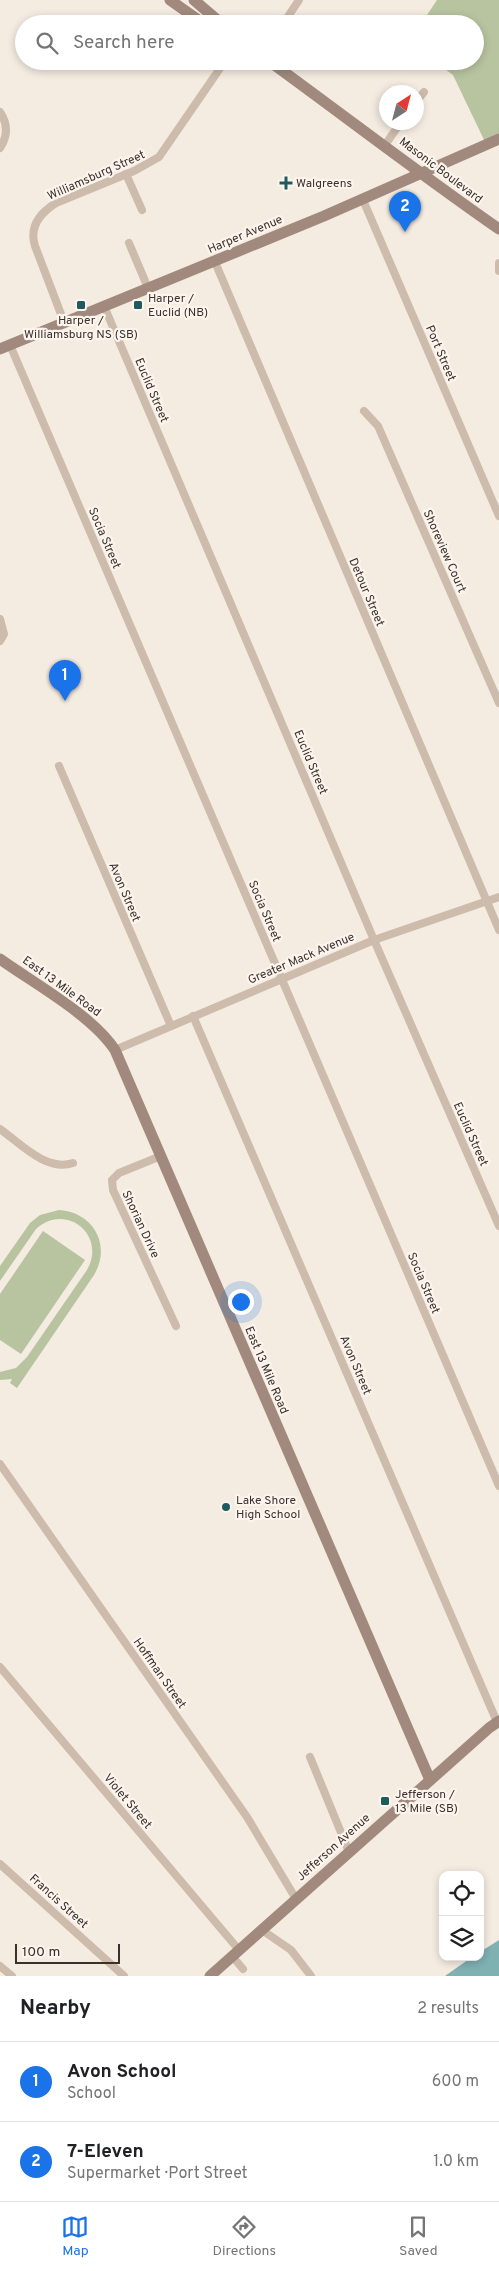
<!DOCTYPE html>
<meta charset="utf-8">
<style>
body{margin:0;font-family:Overpass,sans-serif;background:#f2f2f2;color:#202124}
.controls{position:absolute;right:15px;bottom:15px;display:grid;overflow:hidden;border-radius:10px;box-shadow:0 2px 8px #0003}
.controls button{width:45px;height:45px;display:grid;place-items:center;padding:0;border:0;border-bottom:1px solid #e0e0e0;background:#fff;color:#202124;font:25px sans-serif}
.compass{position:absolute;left:379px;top:85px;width:45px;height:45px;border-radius:50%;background:#fff;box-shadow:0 2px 8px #0003;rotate:36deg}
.scale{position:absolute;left:15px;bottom:12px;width:105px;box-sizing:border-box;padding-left:5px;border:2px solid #3b302b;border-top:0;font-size:14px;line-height:18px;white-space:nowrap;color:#3b302b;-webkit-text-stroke:4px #fbf5ee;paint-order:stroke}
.you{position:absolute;left:240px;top:1301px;width:18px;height:18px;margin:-12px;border:4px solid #fff;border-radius:50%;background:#1a73e8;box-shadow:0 0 0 8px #1a73e833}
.badge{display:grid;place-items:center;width:32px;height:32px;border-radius:50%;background:#1a73e8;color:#fff;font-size:16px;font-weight:700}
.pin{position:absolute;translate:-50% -41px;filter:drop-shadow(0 1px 2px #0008)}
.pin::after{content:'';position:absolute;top:26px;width:18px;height:15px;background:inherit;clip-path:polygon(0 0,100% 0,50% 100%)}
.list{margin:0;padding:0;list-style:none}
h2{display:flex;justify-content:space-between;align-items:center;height:65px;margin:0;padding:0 20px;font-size:21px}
h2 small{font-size:16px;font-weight:400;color:#757577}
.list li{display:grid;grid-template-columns:32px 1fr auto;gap:15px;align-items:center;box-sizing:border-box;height:80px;padding:0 20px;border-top:1px solid #e0e0e0}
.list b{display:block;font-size:19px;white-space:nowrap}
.list p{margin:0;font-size:16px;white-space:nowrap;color:#757577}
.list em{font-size:16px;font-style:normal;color:#757577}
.icon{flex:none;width:28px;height:28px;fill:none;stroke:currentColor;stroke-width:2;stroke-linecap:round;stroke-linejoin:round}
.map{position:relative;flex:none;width:499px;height:1976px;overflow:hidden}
.search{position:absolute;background:#fff;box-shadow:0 2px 8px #0003;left:15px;right:15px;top:15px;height:55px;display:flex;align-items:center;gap:12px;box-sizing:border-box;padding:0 18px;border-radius:28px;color:#757577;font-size:19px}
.sheet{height:225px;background:#fff}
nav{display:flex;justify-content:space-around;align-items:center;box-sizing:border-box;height:70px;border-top:1px solid #e0e0e0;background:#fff;font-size:14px;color:#757577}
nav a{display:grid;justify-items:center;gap:2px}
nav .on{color:#1a73e8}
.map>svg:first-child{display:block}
</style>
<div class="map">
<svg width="499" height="1976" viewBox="0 0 499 1976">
<rect width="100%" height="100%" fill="#f4ebe1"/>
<g fill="#b8c4a0">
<path d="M 437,0 L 499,0 L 499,139 L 486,144 L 453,75 L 434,61 L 475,61 L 475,24 L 421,24 Z"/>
<path d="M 59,1210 C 93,1212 112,1245 94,1275 L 17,1388 L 10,1383 L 12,1379 L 0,1380 L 0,1372 L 16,1368 L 27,1357 L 87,1270 C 107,1235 66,1202 36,1229 L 0,1281 L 0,1266 L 30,1223 L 40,1215 Z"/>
<path d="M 43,1231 L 85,1260 L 21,1354 L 0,1340 L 0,1294 Z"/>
</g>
<path fill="#7fb0b2" d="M 499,1940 L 499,1976 L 445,1976 L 472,1957 L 480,1957 L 480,1952 Z"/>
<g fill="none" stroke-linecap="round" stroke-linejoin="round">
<g stroke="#cdbbac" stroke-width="8">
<path d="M 283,24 L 299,0"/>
<path d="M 416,102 L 424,92"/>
<path d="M 0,112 C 8,124 8,136 0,148"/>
<path d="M 385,145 L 401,122"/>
<path d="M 126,174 L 142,210"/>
<path d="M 363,200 L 499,516"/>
<path d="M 129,243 L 148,288"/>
<path d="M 215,262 L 499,930"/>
<path d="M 499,263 L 499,271"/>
<path d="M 104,306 L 374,940 L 499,1226"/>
<path d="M 64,322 L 35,246 C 29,227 40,213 56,203 L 134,171 L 159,157 L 225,61"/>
<path d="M 10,345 L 499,1486"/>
<path d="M 364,411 L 378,426 L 499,703"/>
<path d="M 0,619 L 4,634 L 0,641"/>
<path d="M 59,766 L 171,1026"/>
<path d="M 193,1016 L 497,1722"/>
<path d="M 115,1050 L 374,940 L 499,897"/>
<path d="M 0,1129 C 20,1143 46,1172 73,1163"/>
<path d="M 161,1156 L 119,1173 L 112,1180 L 113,1190 L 176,1326"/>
<path d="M 0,1464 L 247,1817 L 296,1899"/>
<path d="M 0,1667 L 239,1950"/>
<path d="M 310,1757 L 349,1852"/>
<path d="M 0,1864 L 124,1976"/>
<path d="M 262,1930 L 291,1950 L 311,1976"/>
<path d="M 232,1956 L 243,1969"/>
<path d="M 0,1966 L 12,1976"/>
</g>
<g stroke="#a18a7d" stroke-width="11">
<path d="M 170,0 L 204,24"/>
<path d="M 194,0 L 222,24"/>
<path d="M 269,61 C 346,117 421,175 499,229"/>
<path d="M 0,349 L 324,216 L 499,139"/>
<path d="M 0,959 C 35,984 92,1015 115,1050 L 430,1780"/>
<path d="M 210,1976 L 489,1728 L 499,1721"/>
</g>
</g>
<g fill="#1f5a5e" stroke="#fbf5ee" stroke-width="2">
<path d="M283.5 175.5h5v5h5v5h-5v5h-5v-5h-5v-5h5z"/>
<rect x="76" y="300" width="10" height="10" rx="2.5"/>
<rect x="133" y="300" width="10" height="10" rx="2.5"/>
<circle cx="226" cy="1507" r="5"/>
<rect x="380" y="1796" width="10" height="10" rx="2.5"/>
</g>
<g text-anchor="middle" stroke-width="4.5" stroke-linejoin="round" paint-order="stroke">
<g font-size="12" fill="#3b302b" stroke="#fbf5ee">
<text transform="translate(441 170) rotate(37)" y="4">Masonic Boulevard</text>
<text transform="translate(96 175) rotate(-24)" y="4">Williamsburg Street</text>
<text transform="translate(245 234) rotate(-23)" y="4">Harper Avenue</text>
<text transform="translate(441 353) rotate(67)" y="4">Port Street</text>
<text transform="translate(152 390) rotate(67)" y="4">Euclid Street</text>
<text transform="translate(105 538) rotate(67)" y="4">Socia Street</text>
<text transform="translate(445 551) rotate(66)" y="4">Shoreview Court</text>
<text transform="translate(367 592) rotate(67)" y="4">Detour Street</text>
<text transform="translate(311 762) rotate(67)" y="4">Euclid Street</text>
<text transform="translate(125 892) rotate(67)" y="4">Avon Street</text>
<text transform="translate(265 911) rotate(67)" y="4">Socia Street</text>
<text transform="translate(301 958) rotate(-23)" y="4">Greater Mack Avenue</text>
<text transform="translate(62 986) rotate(36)" y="4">East 13 Mile Road</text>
<text transform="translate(471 1134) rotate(66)" y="4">Euclid Street</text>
<text transform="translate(141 1224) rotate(65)" y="4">Shorian Drive</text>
<text transform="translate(424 1283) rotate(67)" y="4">Socia Street</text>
<text transform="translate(356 1365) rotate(67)" y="4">Avon Street</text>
<text transform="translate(267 1370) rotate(67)" y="4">East 13 Mile Road</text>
<text transform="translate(160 1673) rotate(55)" y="4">Hoffman Street</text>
<text transform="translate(128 1801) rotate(50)" y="4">Violet Street</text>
<text transform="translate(333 1847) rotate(-42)" y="4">Jefferson Avenue</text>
<text transform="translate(59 1901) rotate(42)" y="4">Francis Street</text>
</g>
<g font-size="12" fill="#3b302b" stroke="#fbf5ee" text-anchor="start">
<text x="296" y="187">Walgreens</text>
<text x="148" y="302">Harper /<tspan x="148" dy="14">Euclid (NB)</tspan></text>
<text x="81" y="324" text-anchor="middle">Harper /<tspan x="81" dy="14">Williamsburg NS (SB)</tspan></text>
<text x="236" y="1504">Lake Shore<tspan x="236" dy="14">High School</tspan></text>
<text x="395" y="1798">Jefferson /<tspan x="395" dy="14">13 Mile (SB)</tspan></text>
</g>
</g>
</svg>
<div class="controls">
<button><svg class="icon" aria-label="locate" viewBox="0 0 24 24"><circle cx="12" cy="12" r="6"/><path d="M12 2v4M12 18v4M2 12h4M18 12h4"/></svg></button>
<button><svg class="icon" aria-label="layers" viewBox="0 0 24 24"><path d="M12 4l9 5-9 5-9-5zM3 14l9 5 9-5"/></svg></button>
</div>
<svg class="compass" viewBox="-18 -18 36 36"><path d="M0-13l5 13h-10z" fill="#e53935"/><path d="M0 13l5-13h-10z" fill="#757577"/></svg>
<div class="scale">100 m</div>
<div class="you"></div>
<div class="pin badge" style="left:65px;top:701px">1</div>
<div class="pin badge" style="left:405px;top:232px">2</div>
<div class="search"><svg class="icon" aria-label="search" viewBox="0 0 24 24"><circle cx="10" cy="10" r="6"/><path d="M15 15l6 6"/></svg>Search here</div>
</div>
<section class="sheet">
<h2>Nearby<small>2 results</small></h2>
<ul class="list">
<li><span class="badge">1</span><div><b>Avon School</b><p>School</p></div><em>600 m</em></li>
<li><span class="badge">2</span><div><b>7-Eleven</b><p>Supermarket · Port Street</p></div><em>1.0 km</em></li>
</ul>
</section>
<nav>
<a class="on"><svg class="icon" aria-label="map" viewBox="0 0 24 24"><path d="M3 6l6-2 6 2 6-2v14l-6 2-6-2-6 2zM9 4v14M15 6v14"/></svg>Map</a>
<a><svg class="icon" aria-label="directions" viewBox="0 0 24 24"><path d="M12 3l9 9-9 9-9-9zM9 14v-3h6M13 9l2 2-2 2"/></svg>Directions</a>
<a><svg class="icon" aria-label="saved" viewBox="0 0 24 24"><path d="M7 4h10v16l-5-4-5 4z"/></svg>Saved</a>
</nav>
